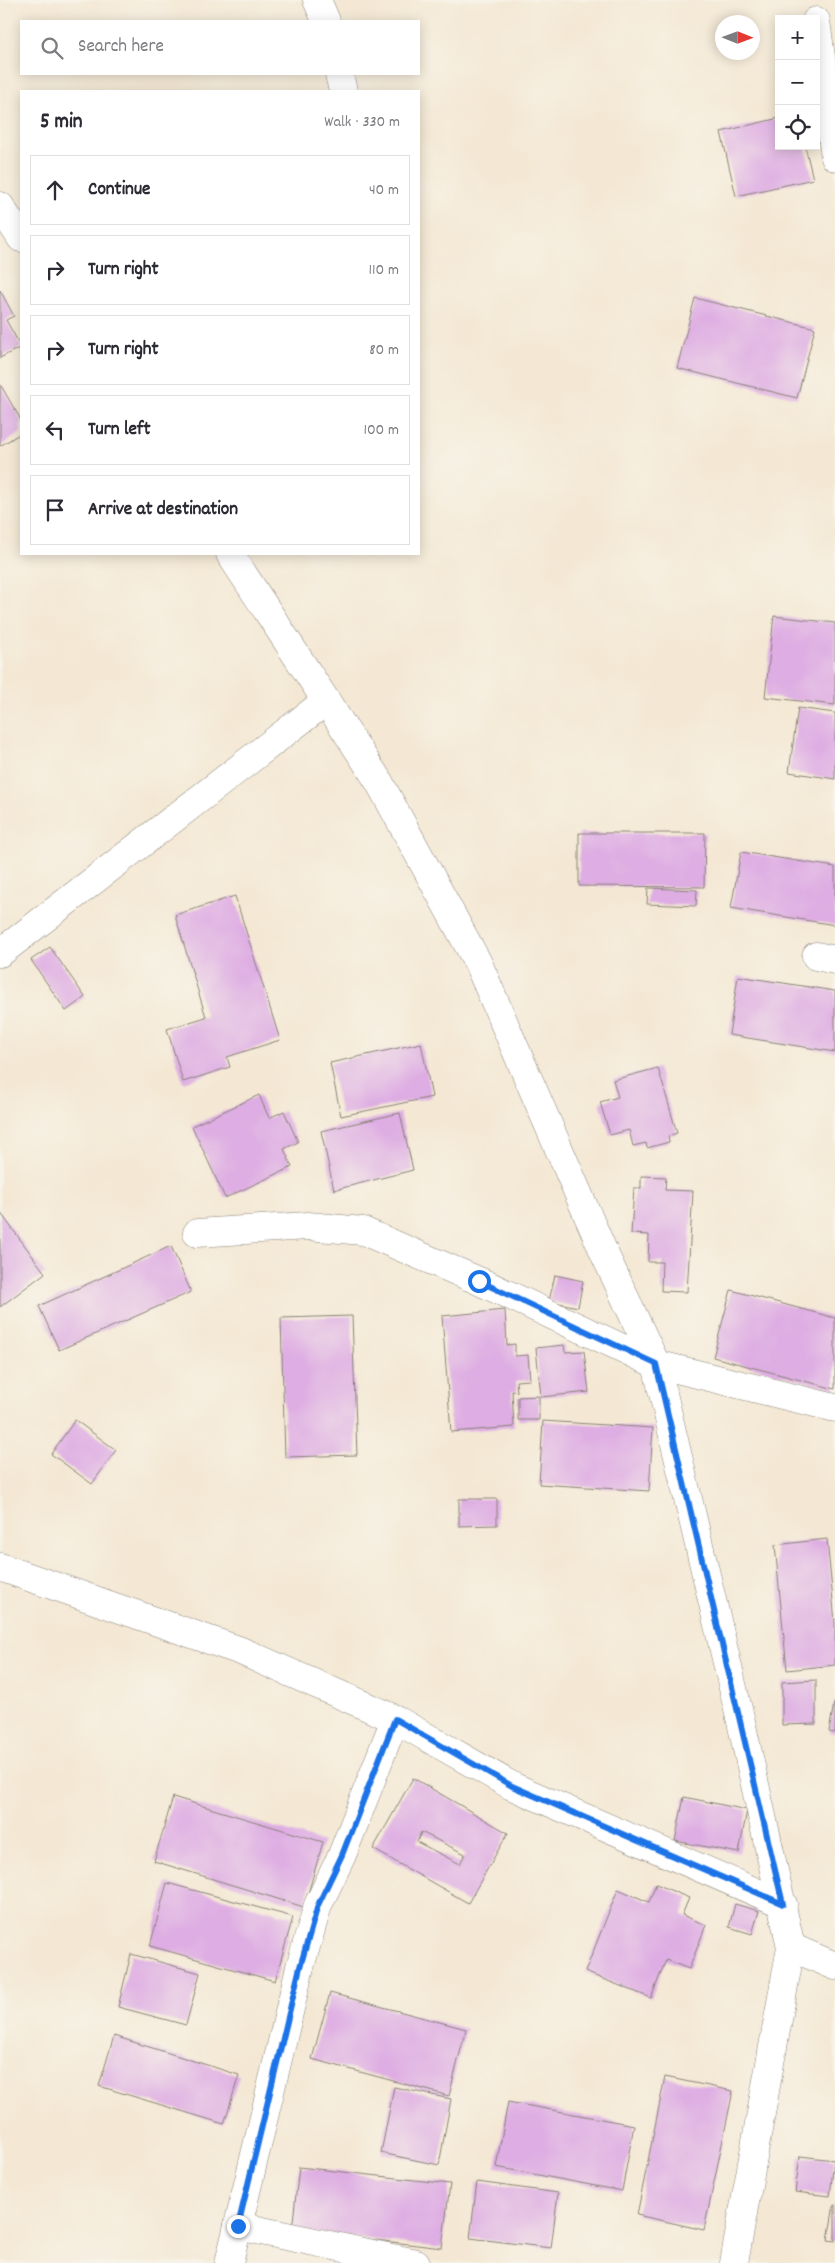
<!DOCTYPE html>
<meta charset="utf-8">
<style>
body{margin:0;font-family:Dekko,sans-serif;background:#f7f7f7;color:#2b2b33}
.controls{position:absolute;right:15px;top:15px;display:grid;overflow:hidden;border-radius:0px;box-shadow:0 2px 12px #0003}
.controls button{width:45px;height:45px;display:grid;place-items:center;padding:0;border:0;border-bottom:1px solid #e1e1e2;background:#fff;color:#2b2b33;font:25px sans-serif}
.compass{position:absolute;left:715px;top:15px;width:45px;height:45px;border-radius:50%;background:#fff;box-shadow:0 2px 12px #0003;rotate:91deg}
.stop{position:absolute;width:15px;height:15px;margin:-11px;border:4px solid #1a73e8;border-radius:50%;background:#fff}
.stop.end{background:#1a73e8;border-color:#fff;box-shadow:0 1px 5px #0008}
.list{margin:0;padding:0;list-style:none}
h2{display:flex;justify-content:space-between;align-items:center;height:65px;margin:0;padding:0 20px;font-size:21px}
h2 small{font-size:16px;font-weight:400;color:#7c7c81}
.list li{display:grid;grid-template-columns:32px 1fr auto;gap:15px;align-items:center;box-sizing:border-box;height:70px;margin:0 10px 10px;padding:0 10px;border:1px solid #e1e1e2;border-radius:0px}
.list b{display:block;font-size:19px;white-space:nowrap}
.list em{font-size:16px;font-style:normal;color:#7c7c81}
.icon{flex:none;width:28px;height:28px;fill:none;stroke:currentColor;stroke-width:2;stroke-linecap:round;stroke-linejoin:round}
.map{position:relative;flex:none;width:835px;height:2263px;overflow:hidden}
.search{position:absolute;background:#fff;box-shadow:0 2px 12px #0003;left:20px;top:20px;width:400px;height:55px;display:flex;align-items:center;gap:12px;box-sizing:border-box;padding:0 18px;border-radius:0px;color:#7c7c81;font-size:19px}
.panel{position:absolute;background:#fff;box-shadow:0 2px 12px #0003;left:20px;top:90px;width:400px;height:465px;border-radius:0px}
.map>svg:first-child{display:block}
</style>
<div class="map">
<svg width="835" height="2263" viewBox="0 0 835 2263">
<rect width="100%" height="100%" fill="#f7f3e8"/>
<filter id="ink" filterUnits="userSpaceOnUse"><feTurbulence type="fractalNoise" baseFrequency=".02" numOctaves="2"/><feDisplacementMap in="SourceGraphic" scale="10" xChannelSelector="R" yChannelSelector="G"/><feConvolveMatrix kernelMatrix="1 2 1 2 8 2 1 2 1" color-interpolation-filters="sRGB"/></filter>
<filter id="wash" filterUnits="userSpaceOnUse"><feTurbulence type="fractalNoise" baseFrequency=".0096" numOctaves="4" result="noise"/><feDisplacementMap in="SourceGraphic" scale="20" xChannelSelector="R" yChannelSelector="G"/><feGaussianBlur stdDeviation="1.12" result="paint"/><feColorMatrix in="noise" values="0 0 0 0 0 0 0 0 0 0 0 0 0 0 0 0 0 1.4 0 .05"/><feComposite in="paint" operator="in"/></filter>
<g filter="url(#wash)">
<rect width="100%" height="100%" fill="#f4e8d4"/>
<g id="blocks">
<g fill="#deade3" fill-rule="evenodd">
<path d="M 779,118 L 779,146 L 805,146 L 813,179 L 736,196 L 721,132 Z"/>
<path d="M 0,290 L 14,316 L 6,320 L 21,347 L 0,358 Z"/>
<path d="M 695,298 L 815,328 L 797,398 L 677,368 Z"/>
<path d="M 0,384 L 21,420 L 21,433 L 0,446 Z"/>
<path d="M 774,616 L 835,623 L 835,705 L 765,697 Z"/>
<path d="M 798,708 L 835,713 L 835,779 L 789,772 Z"/>
<path d="M 579,833 L 705,833 L 704,887 L 579,886 Z"/>
<path d="M 741,852 L 835,867 L 835,925 L 731,908 Z"/>
<path d="M 648,888 L 697,890 L 696,906 L 647,904 Z"/>
<path d="M 235,896 L 280,1040 L 227,1057 L 230,1067 L 183,1082 L 167,1029 L 206,1017 L 175,915 Z"/>
<path d="M 50,947 L 85,997 L 66,1011 L 31,960 Z"/>
<path d="M 738,976 L 835,991 L 835,1052 L 729,1035 Z"/>
<path d="M 421,1043 L 432,1097 L 341,1116 L 330,1063 Z"/>
<path d="M 658,1068 L 677,1133 L 668,1136 L 669,1142 L 647,1148 L 646,1143 L 633,1146 L 629,1130 L 610,1135 L 600,1102 L 618,1097 L 613,1080 Z"/>
<path d="M 259,1095 L 269,1118 L 284,1111 L 298,1142 L 284,1149 L 292,1167 L 225,1198 L 192,1126 Z"/>
<path d="M 400,1113 L 413,1170 L 334,1190 L 321,1131 Z"/>
<path d="M 641,1176 L 666,1177 L 665,1190 L 693,1191 L 687,1292 L 661,1291 L 662,1262 L 648,1262 L 649,1235 L 631,1234 L 634,1188 L 641,1188 Z"/>
<path d="M 0,1212 L 45,1273 L 0,1307 Z"/>
<path d="M 171,1246 L 191,1292 L 59,1350 L 39,1306 Z"/>
<path d="M 555,1275 L 583,1281 L 578,1307 L 549,1301 Z"/>
<path d="M 731,1290 L 835,1318 L 835,1389 L 713,1357 Z"/>
<path d="M 505,1310 L 507,1345 L 515,1344 L 515,1356 L 528,1355 L 530,1380 L 516,1381 L 517,1392 L 512,1391 L 514,1427 L 451,1432 L 442,1316 Z"/>
<path d="M 352,1316 L 357,1455 L 285,1457 L 281,1318 Z"/>
<path d="M 564,1345 L 565,1352 L 584,1351 L 589,1392 L 541,1397 L 536,1348 Z"/>
<path d="M 539,1396 L 539,1420 L 518,1420 L 518,1397 Z"/>
<path d="M 75,1420 L 116,1450 L 92,1484 L 51,1454 Z"/>
<path d="M 543,1421 L 653,1428 L 649,1491 L 539,1484 Z"/>
<path d="M 459,1499 L 497,1499 L 497,1525 L 459,1526 Z"/>
<path d="M 827,1539 L 835,1622 L 835,1665 L 787,1670 L 775,1545 Z"/>
<path d="M 816,1680 L 816,1724 L 782,1725 L 782,1682 Z"/>
<path d="M 834,1703 L 835,1703 L 835,1733 L 829,1732 Z"/>
<path d="M 413,1778 L 508,1833 L 468,1903 L 373,1849 ZM 421,1832 L 465,1854 L 460,1864 L 417,1842 Z"/>
<path d="M 173,1797 L 323,1842 L 304,1907 L 154,1861 Z"/>
<path d="M 684,1797 L 747,1810 L 739,1853 L 675,1841 Z"/>
<path d="M 167,1883 L 293,1917 L 275,1981 L 150,1946 Z"/>
<path d="M 656,1884 L 689,1898 L 682,1915 L 706,1925 L 689,1969 L 666,1960 L 651,1998 L 585,1972 L 618,1889 L 649,1902 Z"/>
<path d="M 735,1904 L 759,1911 L 752,1934 L 729,1927 Z"/>
<path d="M 131,1954 L 200,1973 L 186,2025 L 118,2007 Z"/>
<path d="M 330,1993 L 466,2029 L 449,2096 L 312,2059 Z"/>
<path d="M 114,2036 L 239,2075 L 224,2124 L 99,2086 Z"/>
<path d="M 665,2077 L 733,2091 L 704,2230 L 637,2215 Z"/>
<path d="M 394,2087 L 451,2099 L 439,2165 L 381,2153 Z"/>
<path d="M 508,2102 L 634,2125 L 622,2191 L 496,2167 Z"/>
<path d="M 800,2156 L 834,2160 L 830,2196 L 795,2192 Z"/>
<path d="M 299,2167 L 450,2184 L 442,2248 L 292,2230 Z"/>
<path d="M 477,2182 L 558,2193 L 551,2248 L 470,2238 Z"/>
<path d="M 834,2205 L 835,2205 L 835,2241 L 828,2240 Z"/>
</g>
</g>
</g>
<g filter="url(#ink)">
<use href="#blocks" fill-opacity="0" stroke="#888278" stroke-width="1"/>
<g fill="none" stroke-linecap="round" stroke-linejoin="round">
<g stroke="#888278" stroke-width="29">
<g id="minor">
<path d="M 317,0 L 326,21"/>
<path d="M 816,21 L 835,157"/>
<path d="M 339,74 L 343,91"/>
<path d="M 0,206 L 21,238"/>
<path d="M 230,554 L 378,780 L 478,963 L 605,1255 L 656,1364 L 742,1726 L 791,1947 L 734,2263"/>
<path d="M 0,953 L 326,701"/>
<path d="M 816,956 L 835,960"/>
<path d="M 197,1233 L 308,1226 L 363,1231 L 479,1281 L 656,1364 L 835,1408"/>
<path d="M 0,1567 L 241,1651 L 395,1719 L 512,1786 L 783,1904"/>
<path d="M 791,1947 L 835,1966"/>
<path d="M 238,2226 L 416,2263"/>
<path d="M 229,2263 L 300,1967 L 318,1905 L 342,1855 L 395,1719"/>
</g>
</g>
<use href="#minor" stroke="#fff" stroke-width="28"/>
</g>
</g>
<g fill="none" stroke-linecap="round" stroke-linejoin="round" filter="url(#ink)">
<path stroke="#1a73e8" stroke-width="6" d="M 238,2226 L 300,1967 L 318,1905 L 342,1855 L 395,1719 L 512,1786 L 783,1904 L 656,1364 L 479,1281"/>
</g>
</svg>
<div class="controls">
<button>+</button>
<button>−</button>
<button><svg class="icon" aria-label="locate" viewBox="0 0 24 24"><circle cx="12" cy="12" r="6"/><path d="M12 2v4M12 18v4M2 12h4M18 12h4"/></svg></button>
</div>
<svg class="compass" viewBox="-18 -18 36 36"><path d="M0-13l5 13h-10z" fill="#e53935"/><path d="M0 13l5-13h-10z" fill="#7c7c81"/></svg>
<div class="stop" style="left:479px;top:1281px"></div>
<div class="stop end" style="left:238px;top:2226px"></div>
<div class="search"><svg class="icon" aria-label="search" viewBox="0 0 24 24"><circle cx="10" cy="10" r="6"/><path d="M15 15l6 6"/></svg>Search here</div>
<section class="panel">
<h2>5 min<small>Walk · 330 m</small></h2>
<ul class="list">
<li><svg class="icon" aria-label="ahead" viewBox="0 0 24 24"><path d="M12 20V5M6 11l6-6 6 6"/></svg><div><b>Continue</b></div><em>40 m</em></li>
<li><svg class="icon" aria-label="right" viewBox="0 0 24 24"><path d="M7 20v-9h11M14 6l5 5-5 5"/></svg><div><b>Turn right</b></div><em>110 m</em></li>
<li><svg class="icon" aria-label="right" viewBox="0 0 24 24"><path d="M7 20v-9h11M14 6l5 5-5 5"/></svg><div><b>Turn right</b></div><em>80 m</em></li>
<li><svg class="icon" aria-label="left" viewBox="0 0 24 24"><path d="M17 20v-9H6M10 6l-5 5 5 5"/></svg><div><b>Turn left</b></div><em>100 m</em></li>
<li><svg class="icon" aria-label="arrive" viewBox="0 0 24 24"><path d="M6 21V4h12l-3 4 3 4H6"/></svg><div><b>Arrive at destination</b></div></li>
</ul>
</section>
</div>
